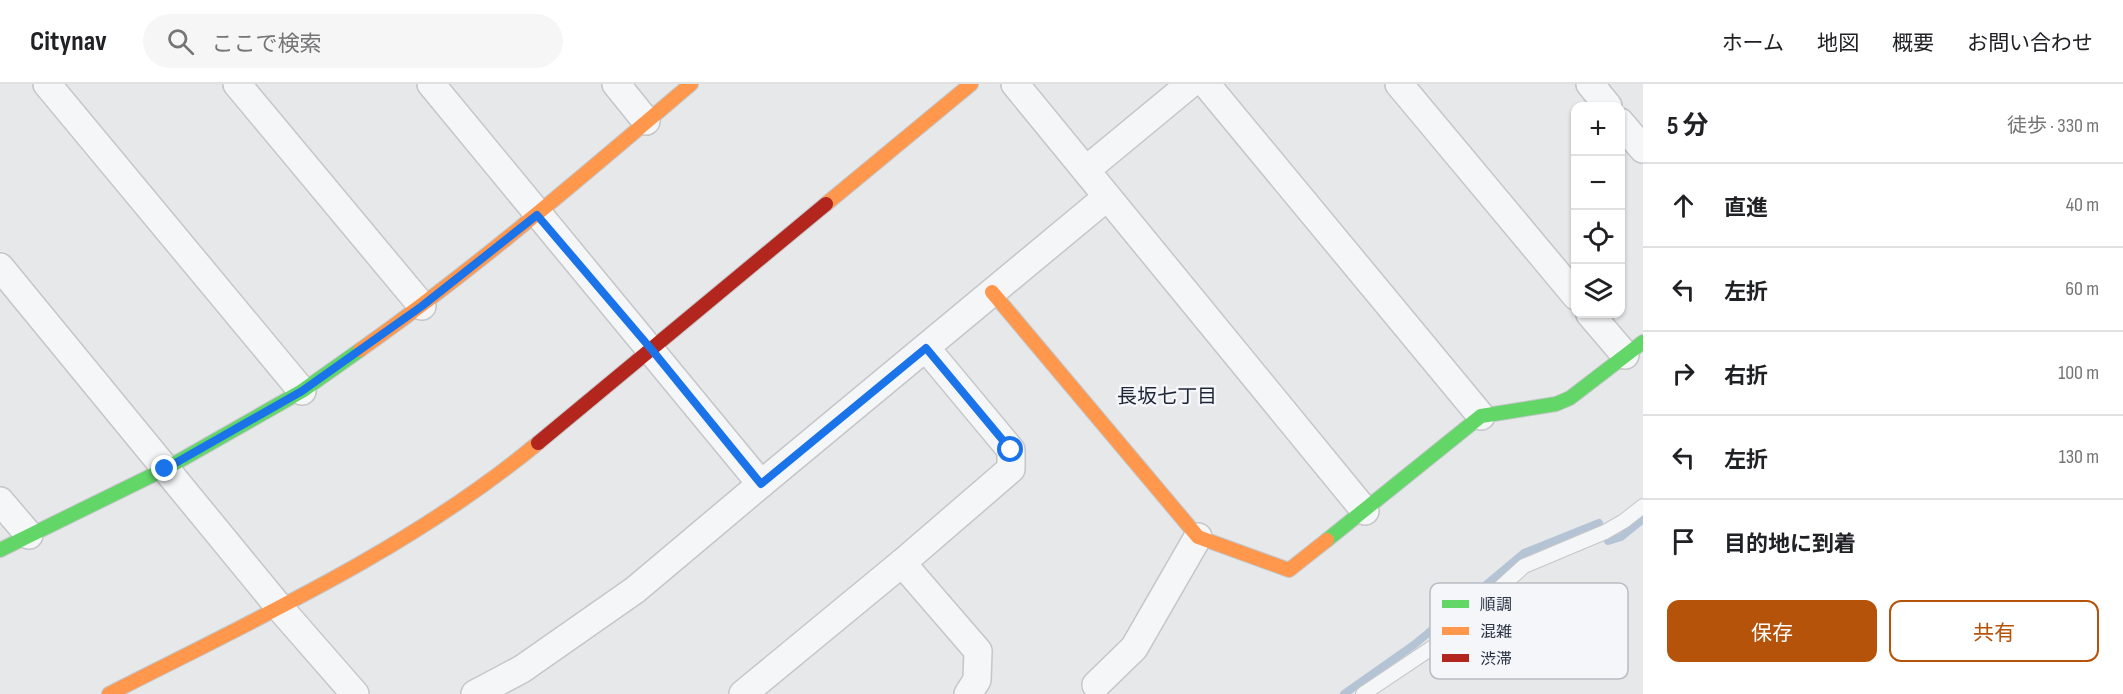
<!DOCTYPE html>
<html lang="ja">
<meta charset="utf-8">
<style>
body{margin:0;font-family:"Sofia Sans Condensed","Noto Sans JP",sans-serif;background:#f6f6f6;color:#202124}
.controls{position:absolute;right:18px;top:18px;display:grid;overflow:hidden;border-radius:12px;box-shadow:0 2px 4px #0004}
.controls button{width:54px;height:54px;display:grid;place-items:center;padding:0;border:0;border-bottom:2px solid #e0e0e0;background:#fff;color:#202124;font:30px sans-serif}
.stop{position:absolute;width:18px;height:18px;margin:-14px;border:4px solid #1a73e8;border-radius:50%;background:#fff}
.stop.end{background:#1a73e8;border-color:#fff;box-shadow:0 2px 6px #0008}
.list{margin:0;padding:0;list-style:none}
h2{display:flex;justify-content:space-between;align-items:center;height:78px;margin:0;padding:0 24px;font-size:26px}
h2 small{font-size:20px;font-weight:400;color:#757577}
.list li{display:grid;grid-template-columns:39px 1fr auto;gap:18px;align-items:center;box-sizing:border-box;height:84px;padding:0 24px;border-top:2px solid #e0e0e0}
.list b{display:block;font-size:22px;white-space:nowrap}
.list em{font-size:20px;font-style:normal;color:#757577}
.actions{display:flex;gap:12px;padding:18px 24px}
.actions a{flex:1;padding:14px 0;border:2px solid #b45309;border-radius:12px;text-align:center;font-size:21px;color:#b45309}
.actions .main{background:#b45309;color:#fff}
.icon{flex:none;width:33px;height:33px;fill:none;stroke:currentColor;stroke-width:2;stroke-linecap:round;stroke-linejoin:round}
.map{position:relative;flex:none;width:1643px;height:610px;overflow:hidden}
header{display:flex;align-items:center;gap:36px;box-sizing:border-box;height:84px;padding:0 30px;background:#fff;border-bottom:2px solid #e0e0e0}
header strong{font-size:28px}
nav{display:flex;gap:33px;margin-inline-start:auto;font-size:21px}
.search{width:420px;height:54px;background:#f6f6f6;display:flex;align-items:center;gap:15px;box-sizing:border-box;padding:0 21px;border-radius:33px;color:#757577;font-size:22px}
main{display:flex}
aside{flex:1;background:#fff}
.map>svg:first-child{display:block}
</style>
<header>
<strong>Citynav</strong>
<div class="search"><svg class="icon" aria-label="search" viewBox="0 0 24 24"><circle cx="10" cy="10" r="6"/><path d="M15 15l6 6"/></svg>ここで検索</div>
<nav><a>ホーム</a><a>地図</a><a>概要</a><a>お問い合わせ</a></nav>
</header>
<main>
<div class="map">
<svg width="1643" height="610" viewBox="0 0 1643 610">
<rect width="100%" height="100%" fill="#e6e8ea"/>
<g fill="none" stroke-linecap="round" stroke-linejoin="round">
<g stroke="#b4c4d5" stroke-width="8">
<path d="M 1608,457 L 1621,453 L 1643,435"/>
<path d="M 1344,610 L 1415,560 L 1524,469 L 1599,439"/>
</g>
<g stroke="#c4c6c8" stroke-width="16">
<path id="lane" d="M 1363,610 L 1439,559 L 1524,482 L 1605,448 L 1624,437 L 1643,422"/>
</g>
<g stroke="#c4c6c8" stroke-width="30">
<g id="street">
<path d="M 47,0 L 302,307"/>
<path d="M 237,0 L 422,222"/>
<path d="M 431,0 C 540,134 652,266 761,400"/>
<path d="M 616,0 L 646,37"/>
<path d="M 1015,0 L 1365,427"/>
<path d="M 1206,0 L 1481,332"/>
<path d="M 1399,0 L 1576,212"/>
<path d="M 1590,0 L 1608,22"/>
<path d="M 1620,38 L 1643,65"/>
<path d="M 1086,86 L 1190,0"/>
<path d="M 0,183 L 279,523 L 355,610"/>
<path d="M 1590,230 L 1625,271"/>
<path d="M 0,417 L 29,451"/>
<path d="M 902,479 L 978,567 L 977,596 L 968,610"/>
<path d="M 1096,601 L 1134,564 L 1198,453"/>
<path d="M 475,610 L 522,585 L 635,506 L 761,400 L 1107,113"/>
<path d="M 743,610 L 902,479 L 1011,385 L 1011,366 L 926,264"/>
</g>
</g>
<g stroke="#c4c6c8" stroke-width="16">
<g id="fast">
<path d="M 1327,456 L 1481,332 L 1556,320 L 1570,314 L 1643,258"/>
<path d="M 0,466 L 165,385 L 302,307 L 360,266"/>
</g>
</g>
<g stroke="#c4c6c8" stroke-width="16">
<g id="slow">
<path d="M 826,120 L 971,0"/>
<path d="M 992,208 L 1198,453 L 1289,486 L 1327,456"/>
<path d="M 360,266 C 476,184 583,92 691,0"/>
<path d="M 109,610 C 256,535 410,465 538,359"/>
</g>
</g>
<g stroke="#c4c6c8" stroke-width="16">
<path id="jam" d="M 538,359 L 826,120"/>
</g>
<use href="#lane" stroke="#f5f6f7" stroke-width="14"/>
<use href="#street" stroke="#f5f6f7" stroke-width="27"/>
<use href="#fast" stroke="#63d668" stroke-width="14"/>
<use href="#slow" stroke="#ff974d" stroke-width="14"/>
<use href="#jam" stroke="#b3261e" stroke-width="14"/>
</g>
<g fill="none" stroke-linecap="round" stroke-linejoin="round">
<path stroke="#1a73e8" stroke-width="8" d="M 165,385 L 302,307 L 422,222 L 537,131 L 652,266 L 761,400 L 926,264 L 1011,366"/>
</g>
<g text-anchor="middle" stroke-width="5" stroke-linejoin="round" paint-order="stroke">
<g font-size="20" fill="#1d2536" stroke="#f4f6f9">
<text x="1167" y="319">長坂七丁目</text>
</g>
</g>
<rect x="1430" y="499" width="198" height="96" rx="9" fill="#f4f6f9" stroke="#b8bcc3" stroke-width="1.5"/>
<rect x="1442" y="516" width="27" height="8" fill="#63d668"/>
<rect x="1442" y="543" width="27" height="8" fill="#ff974d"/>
<rect x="1442" y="570" width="27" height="8" fill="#b3261e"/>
<g font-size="16" fill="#2b3445">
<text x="1480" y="526">順調</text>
<text x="1480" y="553">混雑</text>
<text x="1480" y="580">渋滞</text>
</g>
</svg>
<div class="controls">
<button>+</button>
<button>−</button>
<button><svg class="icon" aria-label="locate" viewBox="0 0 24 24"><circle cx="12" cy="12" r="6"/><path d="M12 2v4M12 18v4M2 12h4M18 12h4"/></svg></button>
<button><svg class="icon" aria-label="layers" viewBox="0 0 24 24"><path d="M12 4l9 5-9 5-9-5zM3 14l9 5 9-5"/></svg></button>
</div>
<div class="stop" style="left:1011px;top:366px"></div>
<div class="stop end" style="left:165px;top:385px"></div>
</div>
<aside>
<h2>5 分<small>徒歩 · 330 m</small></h2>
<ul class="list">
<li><svg class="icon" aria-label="ahead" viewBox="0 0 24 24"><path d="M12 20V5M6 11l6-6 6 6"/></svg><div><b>直進</b></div><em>40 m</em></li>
<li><svg class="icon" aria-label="left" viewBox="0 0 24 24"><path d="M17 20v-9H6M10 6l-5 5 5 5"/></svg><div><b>左折</b></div><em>60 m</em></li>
<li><svg class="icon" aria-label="right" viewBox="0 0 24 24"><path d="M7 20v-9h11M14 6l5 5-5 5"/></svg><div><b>右折</b></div><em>100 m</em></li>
<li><svg class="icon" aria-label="left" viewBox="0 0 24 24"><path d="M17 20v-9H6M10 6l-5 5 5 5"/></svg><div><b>左折</b></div><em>130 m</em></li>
<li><svg class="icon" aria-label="arrive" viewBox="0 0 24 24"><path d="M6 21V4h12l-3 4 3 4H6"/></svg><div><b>目的地に到着</b></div></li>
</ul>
<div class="actions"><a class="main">保存</a><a>共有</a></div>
</aside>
</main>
